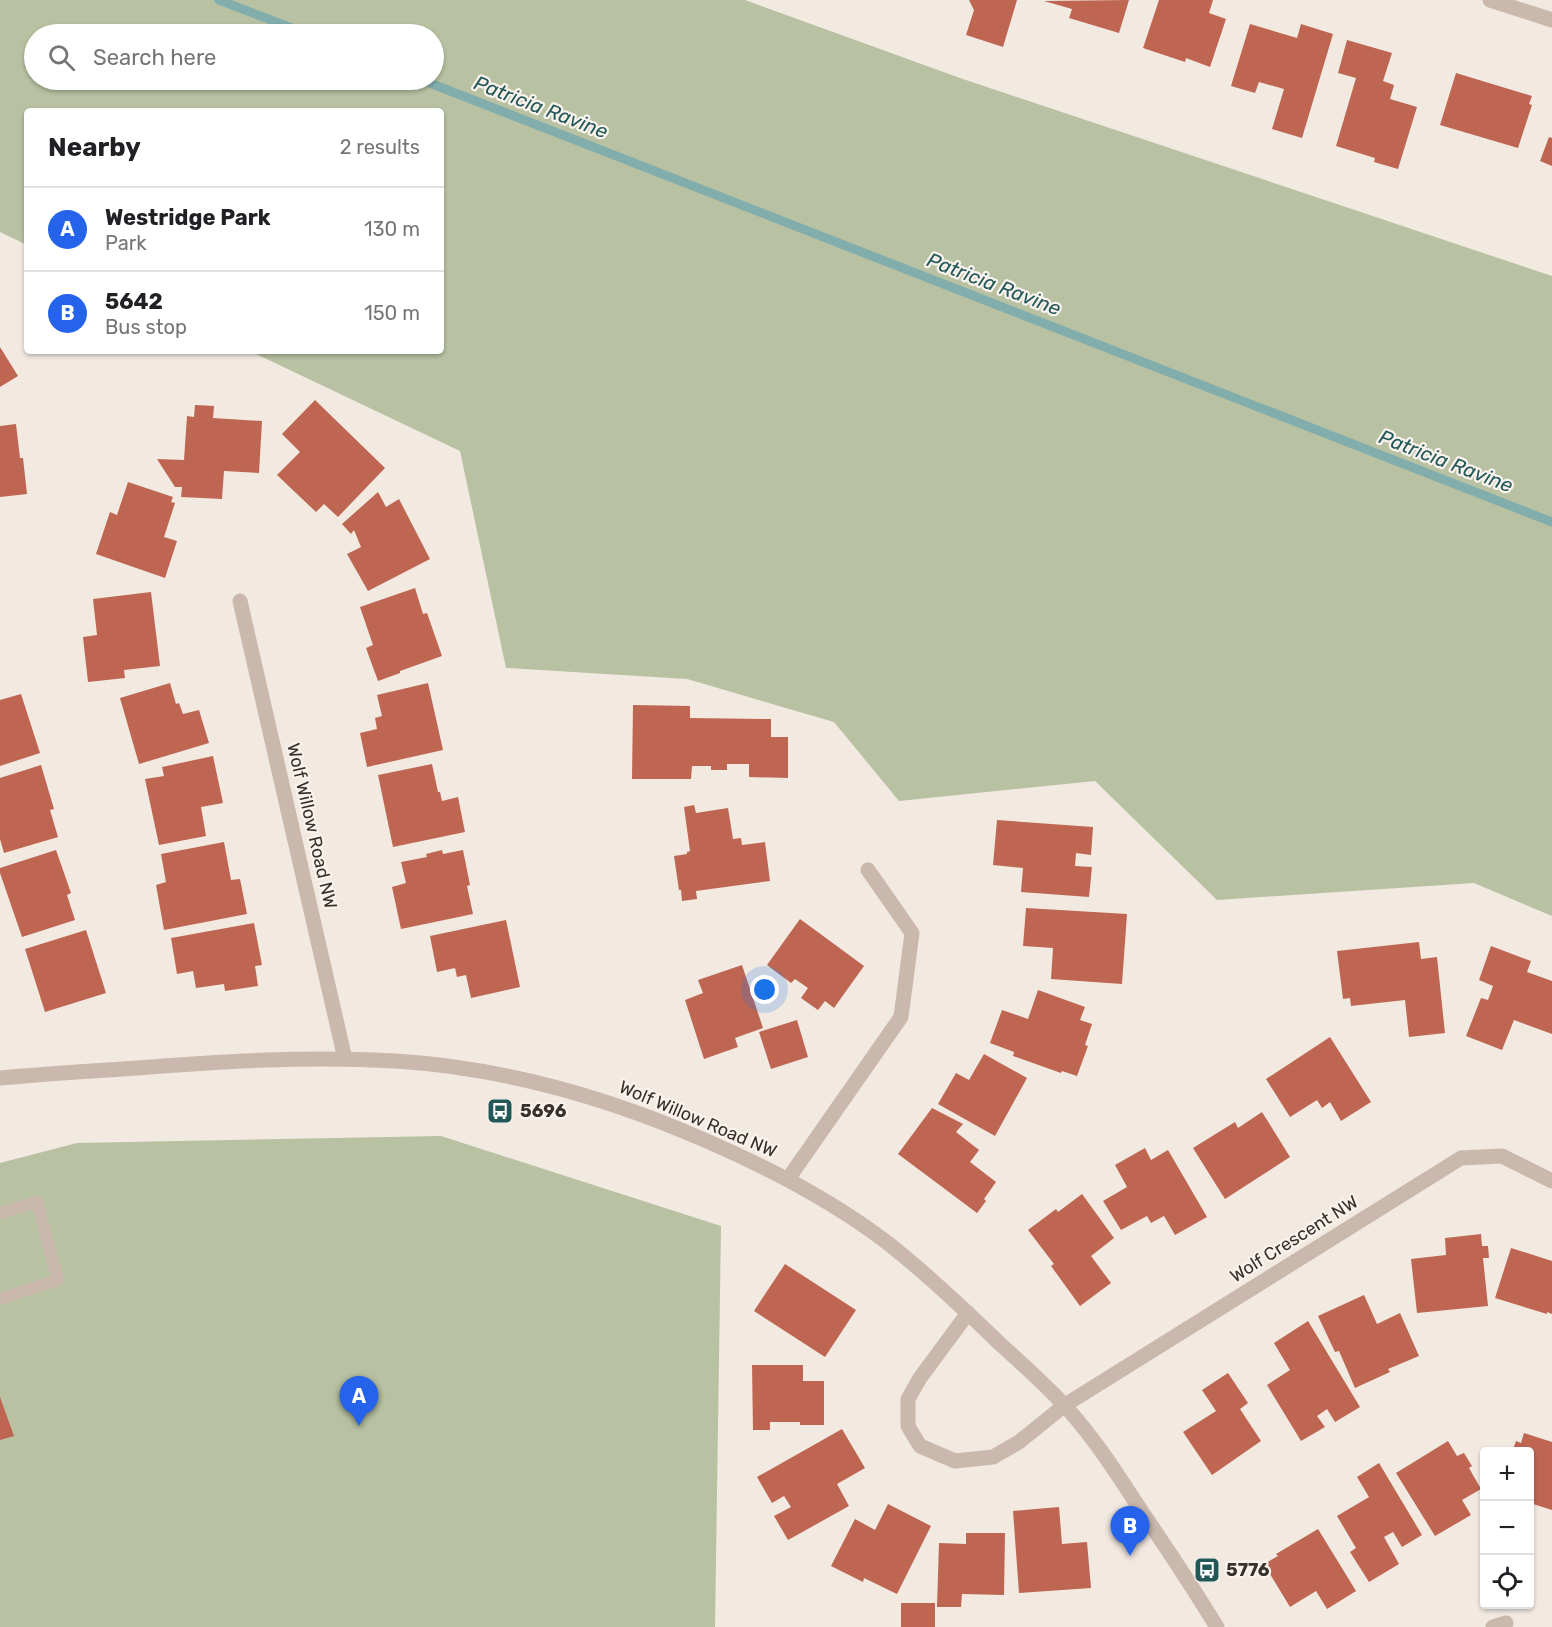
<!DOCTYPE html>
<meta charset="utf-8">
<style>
body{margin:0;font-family:Rubik,sans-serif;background:#f2f2f2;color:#202124}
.controls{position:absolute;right:18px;bottom:18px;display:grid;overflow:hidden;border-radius:6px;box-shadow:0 2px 4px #0004}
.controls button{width:54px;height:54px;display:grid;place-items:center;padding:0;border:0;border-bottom:2px solid #e0e0e0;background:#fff;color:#202124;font:30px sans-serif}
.you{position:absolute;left:765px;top:990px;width:21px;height:21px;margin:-15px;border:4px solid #fff;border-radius:50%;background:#1a73e8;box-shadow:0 0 0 9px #1a73e833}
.badge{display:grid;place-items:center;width:39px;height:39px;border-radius:50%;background:#2563eb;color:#fff;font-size:20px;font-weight:700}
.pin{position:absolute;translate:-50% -50px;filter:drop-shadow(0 2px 3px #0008)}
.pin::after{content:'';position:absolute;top:32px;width:21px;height:18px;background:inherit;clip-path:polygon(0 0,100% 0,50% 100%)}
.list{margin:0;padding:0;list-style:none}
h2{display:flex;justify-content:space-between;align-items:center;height:78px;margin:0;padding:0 24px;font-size:26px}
h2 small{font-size:20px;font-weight:400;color:#757577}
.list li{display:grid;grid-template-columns:39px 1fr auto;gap:18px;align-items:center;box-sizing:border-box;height:84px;padding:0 24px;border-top:2px solid #e0e0e0}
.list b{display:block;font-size:22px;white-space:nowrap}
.list p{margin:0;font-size:20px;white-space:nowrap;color:#757577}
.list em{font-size:20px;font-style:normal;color:#757577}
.icon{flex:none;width:33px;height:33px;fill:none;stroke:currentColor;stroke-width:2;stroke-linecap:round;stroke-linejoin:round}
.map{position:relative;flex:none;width:1552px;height:1627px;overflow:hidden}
.search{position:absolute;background:#fff;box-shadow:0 2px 4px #0004;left:24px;top:24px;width:420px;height:66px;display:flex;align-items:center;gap:15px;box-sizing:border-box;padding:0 21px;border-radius:33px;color:#757577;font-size:22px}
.panel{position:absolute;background:#fff;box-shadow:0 2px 4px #0004;left:24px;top:108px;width:420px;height:246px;border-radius:6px}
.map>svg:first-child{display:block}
</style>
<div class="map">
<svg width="1552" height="1627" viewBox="0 0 1552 1627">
<rect width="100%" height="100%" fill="#f2e9e1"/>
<g fill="#b8c1a1" fill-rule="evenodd">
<path d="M 0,0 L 745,0 L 960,78 L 1552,276 L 1552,916 L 1474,883 L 1217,900 L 1095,781 L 899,801 L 834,722 L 687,679 L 506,668 L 460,451 L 250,351 L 441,351 L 441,111 L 27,111 L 27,245 L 0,232 ZM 34,34 L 434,34 L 434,80 L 34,80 Z"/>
<path d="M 441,1136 L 721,1226 L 715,1627 L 0,1627 L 0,1163 L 77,1143 Z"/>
</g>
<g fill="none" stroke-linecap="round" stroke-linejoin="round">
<g stroke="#81adad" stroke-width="9">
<path d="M 219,0 L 307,34"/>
<path d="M 422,80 L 1552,522"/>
</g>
</g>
<g fill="#be6652">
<path d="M 969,0 L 1017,0 L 1003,47 L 966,35 L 974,10 Z"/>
<path d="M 1129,0 L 1119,33 L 1069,18 L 1072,9 L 1044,1 Z"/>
<path d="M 1159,0 L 1213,0 L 1209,13 L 1226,19 L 1210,67 L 1186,58 L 1185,62 L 1143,48 Z"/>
<path d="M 1250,24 L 1297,38 L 1301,24 L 1333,34 L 1302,138 L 1272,129 L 1284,89 L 1259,82 L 1255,93 L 1231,86 Z"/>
<path d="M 1347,40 L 1392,53 L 1383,81 L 1394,85 L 1390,99 L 1417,107 L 1398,169 L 1374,162 L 1375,158 L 1336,146 L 1356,78 L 1338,73 Z"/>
<path d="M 1456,73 L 1532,96 L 1529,104 L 1532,105 L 1518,148 L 1440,125 Z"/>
<path d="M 1549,137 L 1552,138 L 1552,166 L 1540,161 Z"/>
<path d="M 0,347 L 18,376 L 0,387 Z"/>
<path d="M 315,400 L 385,468 L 338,517 L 324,504 L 316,512 L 277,475 L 300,452 L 282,434 Z"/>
<path d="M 195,405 L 214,406 L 213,418 L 262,421 L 259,473 L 224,471 L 222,499 L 181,497 L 182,487 L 175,487 L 157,459 L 184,460 L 187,416 L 194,417 Z"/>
<path d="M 16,424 L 20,458 L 23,458 L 27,494 L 0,497 L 0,426 Z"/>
<path d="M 128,482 L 173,497 L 171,502 L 175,503 L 164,537 L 177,541 L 165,578 L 96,554 L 110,512 L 117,515 Z"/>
<path d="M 378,492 L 386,507 L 399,499 L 430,559 L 368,591 L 347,554 L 361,547 L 354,530 L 351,534 L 342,524 Z"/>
<path d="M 415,588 L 423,614 L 427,613 L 442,656 L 400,671 L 400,673 L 378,681 L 366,648 L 373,645 L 360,607 Z"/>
<path d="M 151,592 L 160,666 L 124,670 L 125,678 L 88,682 L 83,637 L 97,635 L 93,599 Z"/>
<path d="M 170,683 L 176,704 L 179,703 L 183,714 L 199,710 L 209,743 L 139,764 L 120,698 Z"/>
<path d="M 428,683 L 443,750 L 367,767 L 360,733 L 377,729 L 375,718 L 382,716 L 377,695 Z"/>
<path d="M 21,694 L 40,753 L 0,766 L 0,700 Z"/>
<path d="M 633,705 L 690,706 L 690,718 L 771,719 L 771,737 L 788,737 L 788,778 L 749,777 L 749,764 L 727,764 L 727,770 L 711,770 L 711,766 L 692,766 L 691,779 L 632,779 Z"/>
<path d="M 213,756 L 223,803 L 201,807 L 206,836 L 159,845 L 145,779 L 164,776 L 162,767 Z"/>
<path d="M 432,764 L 438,792 L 440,792 L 442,801 L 458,797 L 465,832 L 393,847 L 378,775 Z"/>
<path d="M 41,765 L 54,809 L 50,810 L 58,837 L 4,853 L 0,839 L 0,778 Z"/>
<path d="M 694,805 L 696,813 L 728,808 L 733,839 L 741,838 L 742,845 L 765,842 L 770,881 L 696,891 L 697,899 L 682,901 L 681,890 L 679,890 L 674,856 L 687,854 L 687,852 L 690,851 L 684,807 Z"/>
<path d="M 997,820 L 1093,827 L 1091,855 L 1076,853 L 1075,866 L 1092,867 L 1089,897 L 1021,892 L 1023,868 L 993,865 Z"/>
<path d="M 224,842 L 231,880 L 240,879 L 247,914 L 164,930 L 156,885 L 166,882 L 161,854 Z"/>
<path d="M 56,850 L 71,893 L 67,895 L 75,920 L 22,937 L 0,873 L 0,868 Z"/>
<path d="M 442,850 L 443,854 L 463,850 L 470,885 L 467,886 L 473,914 L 401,929 L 392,887 L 406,883 L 401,862 L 427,857 L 426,854 Z"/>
<path d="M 1026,908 L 1127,914 L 1122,984 L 1051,979 L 1053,948 L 1023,946 Z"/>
<path d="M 800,919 L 864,966 L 834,1008 L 825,1001 L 818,1010 L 801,998 L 808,988 L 795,979 L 791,983 L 767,965 Z"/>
<path d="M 506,920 L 520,987 L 471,998 L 466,975 L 457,977 L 455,968 L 437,972 L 430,936 Z"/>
<path d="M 254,923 L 262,965 L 255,966 L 258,986 L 225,991 L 224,984 L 196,988 L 193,971 L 177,974 L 171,938 Z"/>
<path d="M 86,930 L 106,993 L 45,1012 L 25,949 Z"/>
<path d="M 1419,942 L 1421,959 L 1437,957 L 1445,1033 L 1409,1037 L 1405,1000 L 1351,1006 L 1350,998 L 1343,999 L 1337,951 Z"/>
<path d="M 1491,946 L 1531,961 L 1527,972 L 1552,981 L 1552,1034 L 1514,1020 L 1502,1050 L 1466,1036 L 1481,998 L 1488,1000 L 1493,986 L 1479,980 Z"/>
<path d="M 742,965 L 763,1028 L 735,1038 L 738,1047 L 704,1059 L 685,1000 L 703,993 L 698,980 Z"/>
<path d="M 1038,990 L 1085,1007 L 1080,1020 L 1092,1024 L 1085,1045 L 1088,1046 L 1077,1076 L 1062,1071 L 1061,1073 L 1013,1056 L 1014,1052 L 990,1043 L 1002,1010 L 1028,1019 Z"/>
<path d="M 797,1020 L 808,1057 L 771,1069 L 759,1032 Z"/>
<path d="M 1330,1037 L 1371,1102 L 1341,1121 L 1330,1102 L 1322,1108 L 1317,1100 L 1290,1117 L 1266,1079 Z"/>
<path d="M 984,1054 L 1027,1078 L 995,1136 L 938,1104 L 956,1073 L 969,1080 Z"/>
<path d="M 932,1108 L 963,1124 L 956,1132 L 979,1150 L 970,1162 L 996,1182 L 984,1199 L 986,1201 L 977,1213 L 898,1154 Z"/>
<path d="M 1262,1112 L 1290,1157 L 1225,1199 L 1193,1148 L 1235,1122 L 1238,1128 Z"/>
<path d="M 1145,1148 L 1151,1160 L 1168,1150 L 1207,1217 L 1175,1235 L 1164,1216 L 1151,1223 L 1147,1216 L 1121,1230 L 1103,1201 L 1127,1187 L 1115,1165 Z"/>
<path d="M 1082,1194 L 1114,1238 L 1091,1256 L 1111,1283 L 1080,1306 L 1051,1266 L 1054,1264 L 1028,1230 L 1056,1209 L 1058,1212 Z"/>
<path d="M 1481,1234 L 1482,1246 L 1488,1246 L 1489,1258 L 1483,1258 L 1488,1306 L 1417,1313 L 1411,1259 L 1446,1255 L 1445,1238 Z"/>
<path d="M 1511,1248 L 1552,1261 L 1552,1314 L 1547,1312 L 1547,1314 L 1495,1298 Z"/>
<path d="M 785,1264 L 856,1310 L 825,1357 L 754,1311 Z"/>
<path d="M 1364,1295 L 1377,1324 L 1400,1313 L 1419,1356 L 1388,1369 L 1390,1372 L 1355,1388 L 1339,1351 L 1335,1352 L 1318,1316 Z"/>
<path d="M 1308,1321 L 1360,1407 L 1335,1422 L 1327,1409 L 1317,1416 L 1325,1427 L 1301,1441 L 1267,1385 L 1290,1370 L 1274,1343 Z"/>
<path d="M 752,1365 L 803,1365 L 803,1381 L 824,1381 L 824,1425 L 800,1425 L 800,1422 L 770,1422 L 770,1430 L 753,1430 Z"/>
<path d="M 1228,1373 L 1248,1403 L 1240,1409 L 1261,1441 L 1212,1475 L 1183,1432 L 1216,1411 L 1202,1390 Z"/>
<path d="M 0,1397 L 14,1436 L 0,1440 Z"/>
<path d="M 842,1429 L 865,1468 L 837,1484 L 849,1506 L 788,1540 L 774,1516 L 791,1507 L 784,1496 L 772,1503 L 757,1477 Z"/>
<path d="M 1524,1433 L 1552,1442 L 1552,1510 L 1530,1503 L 1530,1452 L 1512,1452 L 1516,1441 L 1521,1443 Z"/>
<path d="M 1448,1441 L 1457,1456 L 1464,1453 L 1472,1466 L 1469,1468 L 1481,1489 L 1462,1500 L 1471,1515 L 1435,1536 L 1396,1473 Z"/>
<path d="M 1379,1463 L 1422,1535 L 1402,1547 L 1393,1532 L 1384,1537 L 1399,1564 L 1369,1582 L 1350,1552 L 1356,1548 L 1337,1516 L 1369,1497 L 1357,1477 Z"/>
<path d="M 888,1504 L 931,1526 L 897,1594 L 864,1578 L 863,1582 L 831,1566 L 855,1519 L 875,1530 Z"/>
<path d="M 1059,1507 L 1062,1544 L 1087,1542 L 1091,1588 L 1019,1593 L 1013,1511 Z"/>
<path d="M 1318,1529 L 1356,1591 L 1327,1609 L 1316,1591 L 1290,1607 L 1264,1564 L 1278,1556 L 1276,1554 Z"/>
<path d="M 966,1533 L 1005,1533 L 1004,1595 L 962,1594 L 961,1607 L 937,1607 L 939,1543 L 966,1544 Z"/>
<rect x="901" y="1603" width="34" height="24"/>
</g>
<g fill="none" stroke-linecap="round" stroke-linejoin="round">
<path stroke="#cab8ad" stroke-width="12" d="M 0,1213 L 37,1202 L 58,1280 L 0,1299"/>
<g stroke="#cab8ad" stroke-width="15">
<path d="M 1490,0 L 1552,20"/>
<path d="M 240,601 L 345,1059"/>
<path d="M 788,1179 L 901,1017 L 912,933 L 868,870"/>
<path d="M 968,1313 L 920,1378 L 908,1399 L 908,1426 L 920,1446 L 955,1461 L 993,1457 L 1019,1442 L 1065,1405 L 1461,1158 L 1502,1156 L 1552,1181"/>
<path d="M 1493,1627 L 1506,1623"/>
</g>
<path stroke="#cab8ad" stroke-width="15" d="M 0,1078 C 46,1074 91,1071 137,1068 C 223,1061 310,1056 396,1061 C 505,1068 610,1098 709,1142 C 771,1169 831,1200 885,1241 C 925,1272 962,1307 998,1342 C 1021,1363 1045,1384 1066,1407 C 1095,1439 1118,1475 1142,1512 C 1168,1550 1193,1588 1217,1627"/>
</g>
<defs>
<g id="bus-square" transform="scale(1.35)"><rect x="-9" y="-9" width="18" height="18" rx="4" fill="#235858" stroke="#faf3ed"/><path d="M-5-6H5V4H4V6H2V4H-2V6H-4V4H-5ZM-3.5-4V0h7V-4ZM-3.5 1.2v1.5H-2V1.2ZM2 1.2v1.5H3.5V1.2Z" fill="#fff"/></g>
</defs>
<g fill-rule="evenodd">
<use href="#bus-square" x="500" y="1111"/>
<use href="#bus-square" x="1207" y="1570"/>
</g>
<g text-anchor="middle" stroke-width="4.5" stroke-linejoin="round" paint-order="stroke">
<g font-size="18" fill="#392f2b" stroke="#faf3ed">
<text transform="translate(312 826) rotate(77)" y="6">Wolf Willow Road NW</text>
<text transform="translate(698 1119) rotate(23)" y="6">Wolf Willow Road NW</text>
<text transform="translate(1294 1239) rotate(-32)" y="6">Wolf Crescent NW</text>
</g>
<g font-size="18" font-weight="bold" fill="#392f2b" stroke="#faf3ed" text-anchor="start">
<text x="520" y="1117">5696</text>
<text x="1226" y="1576">5776</text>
</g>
<g font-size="20" font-style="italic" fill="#235858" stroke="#faf3ed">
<text transform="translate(541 107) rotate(21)" y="7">Patricia Ravine</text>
<text transform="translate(994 284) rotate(21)" y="7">Patricia Ravine</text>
<text transform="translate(1446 461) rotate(21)" y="7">Patricia Ravine</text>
</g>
</g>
</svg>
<div class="controls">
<button>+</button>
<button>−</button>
<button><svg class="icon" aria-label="locate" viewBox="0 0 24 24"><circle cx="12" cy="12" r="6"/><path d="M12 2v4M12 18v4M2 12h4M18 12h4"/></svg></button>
</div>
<div class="you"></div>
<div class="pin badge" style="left:359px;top:1426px">A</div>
<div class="pin badge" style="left:1130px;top:1556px">B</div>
<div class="search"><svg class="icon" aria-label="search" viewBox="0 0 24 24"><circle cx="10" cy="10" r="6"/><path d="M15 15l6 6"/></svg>Search here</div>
<section class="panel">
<h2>Nearby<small>2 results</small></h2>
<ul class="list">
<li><span class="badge">A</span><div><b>Westridge Park</b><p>Park</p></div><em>130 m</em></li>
<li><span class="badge">B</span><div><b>5642</b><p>Bus stop</p></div><em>150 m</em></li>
</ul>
</section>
</div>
